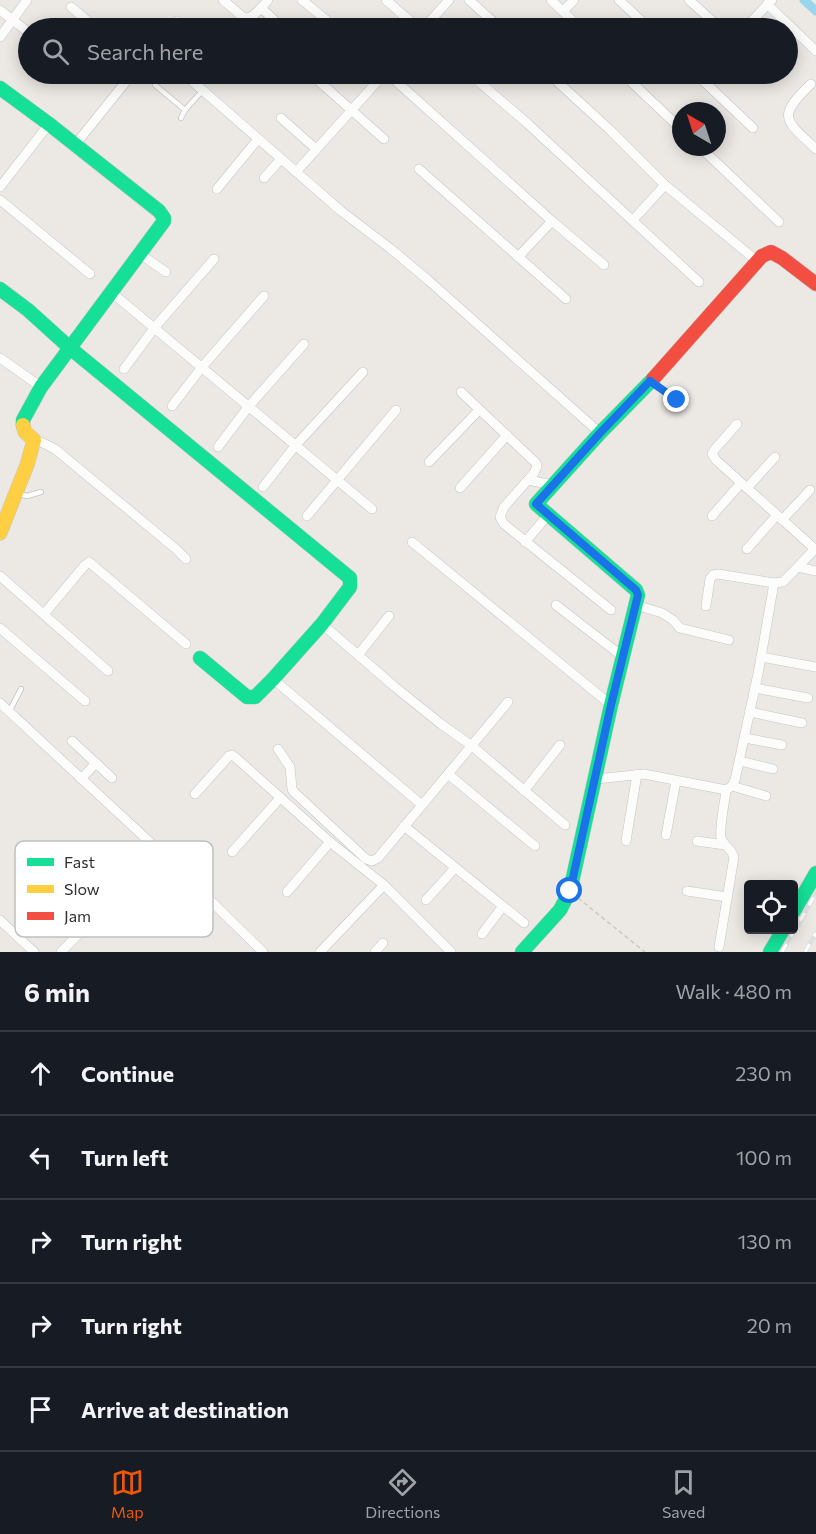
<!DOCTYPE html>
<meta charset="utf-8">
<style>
body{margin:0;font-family:Commissioner,sans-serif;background:#20242c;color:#f1f3f6}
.controls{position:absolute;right:18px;bottom:18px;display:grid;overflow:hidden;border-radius:6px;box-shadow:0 3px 15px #0003}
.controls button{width:54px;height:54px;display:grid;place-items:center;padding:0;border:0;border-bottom:2px solid #363941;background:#171b24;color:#f1f3f6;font:30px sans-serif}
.compass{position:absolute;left:672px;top:102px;width:54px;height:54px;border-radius:50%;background:#171b24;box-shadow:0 3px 15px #0003;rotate:321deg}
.stop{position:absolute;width:18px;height:18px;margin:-14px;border:4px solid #1a73e8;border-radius:50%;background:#fff}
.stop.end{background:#1a73e8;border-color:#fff;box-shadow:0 2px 6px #0008}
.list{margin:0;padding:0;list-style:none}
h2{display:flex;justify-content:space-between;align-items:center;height:78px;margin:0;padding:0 24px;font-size:26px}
h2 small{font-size:20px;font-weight:400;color:#9ea1a6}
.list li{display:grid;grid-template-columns:39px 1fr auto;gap:18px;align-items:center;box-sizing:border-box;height:84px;padding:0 24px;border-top:2px solid #363941}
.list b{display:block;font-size:22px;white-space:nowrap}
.list em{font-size:20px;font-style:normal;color:#9ea1a6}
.icon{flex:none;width:33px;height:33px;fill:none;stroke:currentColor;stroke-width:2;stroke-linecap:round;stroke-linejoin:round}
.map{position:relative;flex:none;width:816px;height:952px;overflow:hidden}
.search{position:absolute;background:#171b24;box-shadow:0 3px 15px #0003;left:18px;right:18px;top:18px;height:66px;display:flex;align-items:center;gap:15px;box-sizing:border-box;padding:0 21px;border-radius:33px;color:#9ea1a6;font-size:22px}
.sheet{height:498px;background:#171b24}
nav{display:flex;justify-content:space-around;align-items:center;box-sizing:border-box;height:84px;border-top:2px solid #363941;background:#171b24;font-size:16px;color:#9ea1a6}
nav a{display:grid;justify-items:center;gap:3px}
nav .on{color:#ea580c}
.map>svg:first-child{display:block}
</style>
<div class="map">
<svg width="816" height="952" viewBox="0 0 816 952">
<rect width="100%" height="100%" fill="#ece8e4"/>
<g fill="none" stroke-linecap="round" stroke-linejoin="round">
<path stroke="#99d6ec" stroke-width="9" d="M 804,0 L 816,11"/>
<g stroke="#c5c4c5" stroke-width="6">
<g id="lane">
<path d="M 155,74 L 155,85 L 185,110"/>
<path d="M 181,118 L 185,110 L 203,90"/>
<path d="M 651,382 L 677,400 L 681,400 L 686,395"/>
<path d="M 19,494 L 27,496 L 41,492"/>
<path d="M 9,712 L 21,689"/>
</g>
</g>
<g stroke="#c5c4c5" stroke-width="10">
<g id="street">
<path d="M 223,0 L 244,18 C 251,19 256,13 261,8"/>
<path d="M 268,0 L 261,8 L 283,28"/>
<path d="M 302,0 L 336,28"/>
<path d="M 386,0 L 418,28"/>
<path d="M 469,0 L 500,28"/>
<path d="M 551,0 L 580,28"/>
<path d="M 619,0 L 649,28"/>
<path d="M 689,0 L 720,28"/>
<path d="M 767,4 L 816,51"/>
<path d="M 71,7 L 96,28"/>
<path d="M 0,10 L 28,32"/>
<path d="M 563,11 L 574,0"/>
<path d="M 171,28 L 177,21"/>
<path d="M 424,28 L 449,0"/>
<path d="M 745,28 L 772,0"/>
<path d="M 0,37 L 27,0"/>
<path d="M 184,74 L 341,211 L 391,249 L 428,280 L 600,433"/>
<path d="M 388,74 L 552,221 L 604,265"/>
<path d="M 470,74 L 528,124 L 699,282"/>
<path d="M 549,74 L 609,129 L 665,185 L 757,261"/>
<path d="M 623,74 L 681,129"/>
<path d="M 696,74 L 753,128"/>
<path d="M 313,76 L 384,139"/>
<path d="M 811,84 C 776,117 785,120 816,149"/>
<path d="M 281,118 L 316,149"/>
<path d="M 75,145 L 132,74"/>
<path d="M 700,147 L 779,222"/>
<path d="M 419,169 L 566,299"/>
<path d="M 296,172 L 384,74"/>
<path d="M 264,178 L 281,159"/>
<path d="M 0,187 L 49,124"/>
<path d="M 217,189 L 258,139"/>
<path d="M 0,200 L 90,274"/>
<path d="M 633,220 L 665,185"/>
<path d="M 140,254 L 166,272"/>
<path d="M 518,257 L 552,221"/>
<path d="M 111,292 L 372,509"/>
<path d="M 0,358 L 41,387"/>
<path d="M 124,369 L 155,327 L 214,259"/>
<path d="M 461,392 L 536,463 L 537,466 L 534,473 L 504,507 L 500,517 L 504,524 L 611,610"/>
<path d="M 172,406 L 202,367 L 264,296"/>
<path d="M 737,424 L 715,449 L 712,454 L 716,460 L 816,550"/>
<path d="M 34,440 L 43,443 L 55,449 L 176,549 L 186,559"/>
<path d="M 218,447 L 249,406 L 304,344"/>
<path d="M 429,462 L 479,410"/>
<path d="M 528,480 L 553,485"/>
<path d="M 263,487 L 295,446 L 363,372"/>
<path d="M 460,488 L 507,435"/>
<path d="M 747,488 L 775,457"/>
<path d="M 307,516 L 396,410"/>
<path d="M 712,516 L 741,483"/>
<path d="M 782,520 L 810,490"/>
<path d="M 412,542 L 611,705"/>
<path d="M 525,542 L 543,521"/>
<path d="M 747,549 L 777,515"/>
<path d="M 798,567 L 816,571"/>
<path d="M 0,576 L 108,671"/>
<path d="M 556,605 L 623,657"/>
<path d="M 636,605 L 662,613 L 673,620 L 680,628 L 729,640"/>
<path d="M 706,606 L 710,579 L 713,575 L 718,574 L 774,583 L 783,582 L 815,549"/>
<path d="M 44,614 L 85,565 L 89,562 L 186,644"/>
<path d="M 322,624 L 395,687 L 441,724 L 472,746 L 565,825"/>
<path d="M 0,628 L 85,701"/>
<path d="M 358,655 L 389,616"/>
<path d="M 761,657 L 816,667"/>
<path d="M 273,679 L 422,805"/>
<path d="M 755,688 L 808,698"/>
<path d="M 0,703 L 168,859 L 263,952"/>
<path d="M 750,712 L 802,723"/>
<path d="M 745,738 L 782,745"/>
<path d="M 72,741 L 112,778"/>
<path d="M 278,749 L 290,767 L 292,789 L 294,792 L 366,859 L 372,861 L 378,858 L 508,702"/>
<path d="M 740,761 L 773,769"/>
<path d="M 448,774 L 535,846"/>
<path d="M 81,779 L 96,763"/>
<path d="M 596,779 L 644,774 L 726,790 L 732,786 L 735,780 L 759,669 L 774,583"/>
<path d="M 732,786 L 766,796"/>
<path d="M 524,791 L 560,745"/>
<path d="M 195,794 L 229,756 L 232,755 L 235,757 L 330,842 L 384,885 L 451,952"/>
<path d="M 404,826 L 524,923"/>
<path d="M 666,835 L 676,781"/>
<path d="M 626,841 L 637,774"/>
<path d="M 697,841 L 725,845"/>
<path d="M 232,852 L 280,798"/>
<path d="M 687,891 L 727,897"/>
<path d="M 287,892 L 330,842"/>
<path d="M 426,900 L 455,868"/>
<path d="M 0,920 L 34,952"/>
<path d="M 482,934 L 503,906"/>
<path d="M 719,947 L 734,857 C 732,849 724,846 721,838 C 719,828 725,801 726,790"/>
<path d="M 61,952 L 116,896 L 138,890 L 168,859"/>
<path d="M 320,952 L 384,885"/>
<path d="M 375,952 L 383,943"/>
</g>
</g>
<g stroke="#c5c4c5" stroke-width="15">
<g id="fast">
<path d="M 0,88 L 49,124 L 159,211 L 164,218 L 164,221 L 41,387 L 23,420 L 23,425"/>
<path d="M 0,289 L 28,310 L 70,348 L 350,578 L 350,587 L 322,624 L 273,679 L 255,697 L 247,697 L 200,658"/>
<path d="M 794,911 L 816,873"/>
<path d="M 522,952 L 560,910 L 570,891 L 611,705 L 638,595 L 636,590 L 536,504 L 600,433 L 653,379"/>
<path d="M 770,952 L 783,930"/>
</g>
</g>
<g stroke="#c5c4c5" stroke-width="15">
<path id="slow" d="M 0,533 L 27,465 L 34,440 L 25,432 L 23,425"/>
</g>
<g stroke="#c5c4c5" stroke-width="15">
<path id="jam" d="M 653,379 L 762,256 L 771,252 L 782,258 L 816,284"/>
</g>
<path stroke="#c9c9c8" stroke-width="1.5" stroke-dasharray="4.5 3" stroke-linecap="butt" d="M 578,898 L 645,952"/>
<use href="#lane" stroke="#fcfcfb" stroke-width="4.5"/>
<use href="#street" stroke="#fcfcfb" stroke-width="9"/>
<use href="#fast" stroke="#16e098" stroke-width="14"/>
<use href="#slow" stroke="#ffcf43" stroke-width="14"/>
<use href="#jam" stroke="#f24e42" stroke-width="14"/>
<g stroke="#dfdfe1" stroke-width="5">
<g id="rail">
<path d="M 782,952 L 816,893"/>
<path d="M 805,952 L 816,933"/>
</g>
</g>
<use href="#rail" stroke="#fff" stroke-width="3" stroke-dasharray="9" stroke-linecap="butt"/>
</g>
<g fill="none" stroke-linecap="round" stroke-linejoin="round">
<path stroke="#1a73e8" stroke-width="8" d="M 570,891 L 611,705 L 638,595 L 636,590 L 536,504 L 600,433 L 650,381 L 677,400"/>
</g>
<rect x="15" y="841" width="198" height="96" rx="9" fill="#fff" stroke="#c0c0c0" stroke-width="1.5"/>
<rect x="27" y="858" width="27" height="8" fill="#16e098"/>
<rect x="27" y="885" width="27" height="8" fill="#ffcf43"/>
<rect x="27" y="912" width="27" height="8" fill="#f24e42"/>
<g font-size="16" fill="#2e2e2e">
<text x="64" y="868">Fast</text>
<text x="64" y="895">Slow</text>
<text x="64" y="922">Jam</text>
</g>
</svg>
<div class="controls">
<button><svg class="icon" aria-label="locate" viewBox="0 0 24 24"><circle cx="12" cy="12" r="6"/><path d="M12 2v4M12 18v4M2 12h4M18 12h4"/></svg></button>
</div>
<svg class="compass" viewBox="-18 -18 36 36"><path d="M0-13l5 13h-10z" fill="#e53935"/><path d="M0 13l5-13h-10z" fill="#9ea1a6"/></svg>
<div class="stop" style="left:570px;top:891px"></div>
<div class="stop end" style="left:677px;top:400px"></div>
<div class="search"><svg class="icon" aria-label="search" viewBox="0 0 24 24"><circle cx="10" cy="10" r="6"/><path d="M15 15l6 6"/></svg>Search here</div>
</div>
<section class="sheet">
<h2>6 min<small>Walk · 480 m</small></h2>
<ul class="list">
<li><svg class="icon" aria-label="ahead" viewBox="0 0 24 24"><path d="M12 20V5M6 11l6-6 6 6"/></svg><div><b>Continue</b></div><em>230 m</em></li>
<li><svg class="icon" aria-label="left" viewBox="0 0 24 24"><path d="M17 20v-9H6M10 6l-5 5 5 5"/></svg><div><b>Turn left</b></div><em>100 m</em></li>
<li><svg class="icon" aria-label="right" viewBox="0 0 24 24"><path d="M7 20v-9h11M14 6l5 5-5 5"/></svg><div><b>Turn right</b></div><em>130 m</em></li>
<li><svg class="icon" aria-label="right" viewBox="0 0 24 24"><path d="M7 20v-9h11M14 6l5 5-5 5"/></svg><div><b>Turn right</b></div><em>20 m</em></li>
<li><svg class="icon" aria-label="arrive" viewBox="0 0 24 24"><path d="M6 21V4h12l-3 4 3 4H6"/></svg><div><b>Arrive at destination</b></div></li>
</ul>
</section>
<nav>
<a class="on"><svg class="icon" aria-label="map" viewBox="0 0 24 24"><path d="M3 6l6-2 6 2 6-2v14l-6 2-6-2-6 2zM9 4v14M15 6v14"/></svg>Map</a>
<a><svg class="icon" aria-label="directions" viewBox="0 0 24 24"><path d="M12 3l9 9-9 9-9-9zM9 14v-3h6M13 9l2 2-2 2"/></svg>Directions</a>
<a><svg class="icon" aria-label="saved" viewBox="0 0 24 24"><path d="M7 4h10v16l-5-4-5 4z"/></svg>Saved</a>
</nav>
